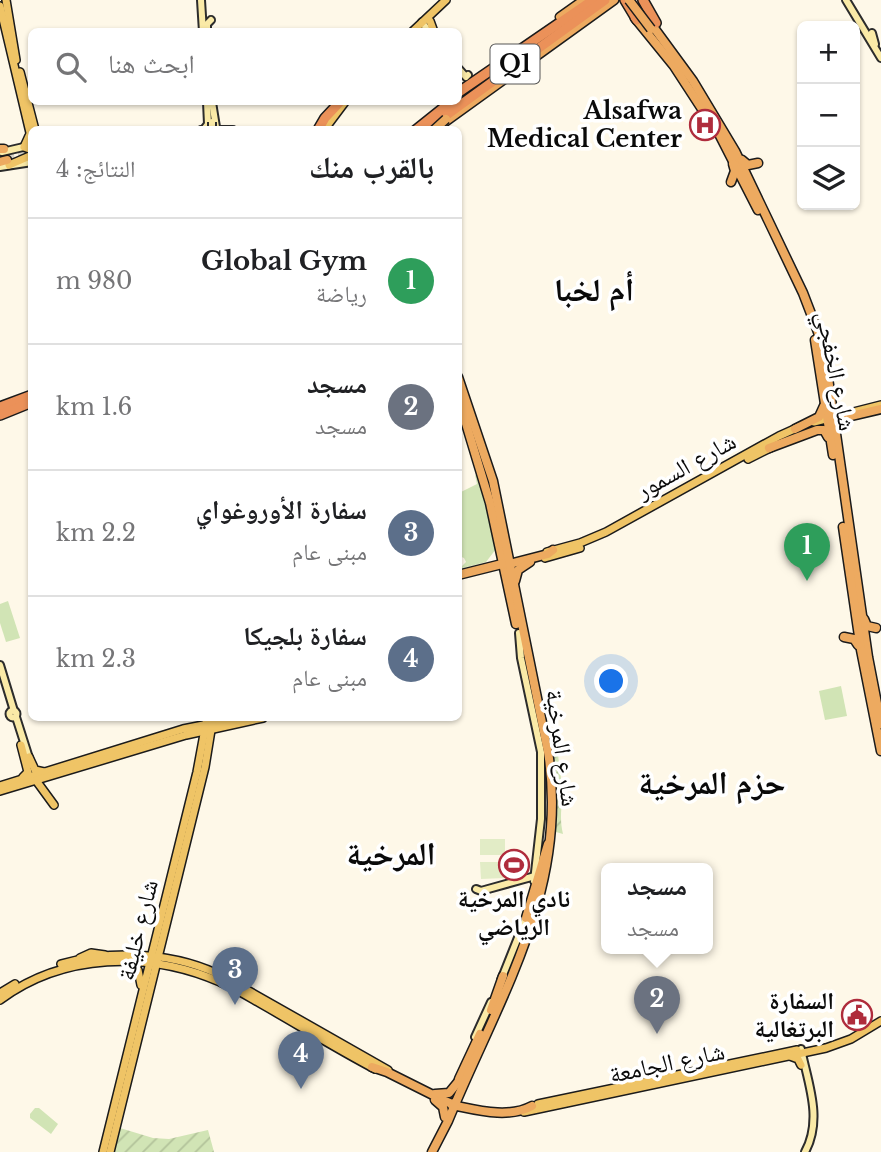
<!DOCTYPE html>
<html lang="ar">
<meta charset="utf-8">
<style>
body{margin:0;font-family:"Libre Baskerville","Noto Naskh Arabic",serif;background:#f6f6f6;color:#202124;direction:rtl}
.controls{position:absolute;right:21px;top:21px;display:grid;overflow:hidden;border-radius:10px;box-shadow:0 2px 5px #0004}
.controls button{width:63px;height:63px;display:grid;place-items:center;padding:0;border:0;border-bottom:2px solid #e0e0e0;background:#fff;color:#202124;font:35px sans-serif}
.you{position:absolute;left:612px;top:682px;width:24px;height:24px;margin:-18px;border:5px solid #fff;border-radius:50%;background:#1a73e8;box-shadow:0 0 0 10px #1a73e833}
.badge{display:grid;place-items:center;width:46px;height:46px;border-radius:50%;background:#0f766e;color:#fff;font-size:23px;font-weight:700}
.pin{position:absolute;translate:-50% -58px;filter:drop-shadow(0 2px 4px #0008)}
.pin::after{content:'';position:absolute;top:37px;width:24px;height:21px;background:inherit;clip-path:polygon(0 0,100% 0,50% 100%)}
.popup{position:absolute;left:601px;top:863px;width:112px;height:91px;box-sizing:border-box;display:grid;place-content:center;border-radius:10px;background:#fff;filter:drop-shadow(0 2px 5px #0005);font-size:23px;white-space:nowrap;color:#757577}
.popup b{font-size:26px;color:#202124}
.popup::after{content:'';position:absolute;left:50%;top:100%;margin-left:-14px;border:14px solid transparent;border-top-color:#fff}
.list{margin:0;padding:0;list-style:none}
h2{display:flex;justify-content:space-between;align-items:center;height:91px;margin:0;padding:0 28px;font-size:30px}
h2 small{font-size:23px;font-weight:400;color:#757577}
.list li{display:grid;grid-template-columns:46px 1fr auto;gap:21px;align-items:center;box-sizing:border-box;height:126px;padding:0 28px;border-top:2px solid #e0e0e0}
.list b{display:block;font-size:26px;white-space:nowrap}
.list p{margin:0;font-size:23px;white-space:nowrap;color:#757577}
.list em{font-size:23px;font-style:normal;color:#757577}
.icon{flex:none;width:38px;height:38px;fill:none;stroke:currentColor;stroke-width:2;stroke-linecap:round;stroke-linejoin:round}
.map{position:relative;flex:none;width:881px;height:1152px;overflow:hidden;direction:ltr}
.search{position:absolute;background:#fff;box-shadow:0 2px 5px #0004;left:28px;top:28px;width:434px;height:77px;display:flex;align-items:center;gap:18px;box-sizing:border-box;padding:0 24px;border-radius:10px;color:#757577;font-size:26px}
.panel{position:absolute;background:#fff;box-shadow:0 2px 5px #0004;left:28px;top:126px;width:434px;height:595px;border-radius:10px;direction:rtl}
.map>svg:first-child{display:block}
</style>
<div class="map">
<svg width="881" height="1152" viewBox="0 0 881 1152">
<defs>
<pattern id="garden-furrows" width="10" height="10" patternUnits="userSpaceOnUse" patternTransform="scale(1.75)"><rect width="10" height="10" fill="#d1e4b5"/><path d="M-1 1l2-2M0 10L10 0M9 11l2-2" fill="none" stroke="#b2c29a"/></pattern>
</defs>
<rect width="100%" height="100%" fill="#fef8e8"/>
<g fill="#d1e4b5">
<path d="M 475,475 L 478,476 L 496,549 L 486,562 L 459,569 L 466,562 L 464,558 L 459,556 L 459,493 L 477,484 Z"/>
<path d="M 8,601 L 20,638 L 6,642 L 0,623 L 0,604 Z"/>
<path d="M 841,686 L 847,716 L 825,720 L 819,691 Z"/>
<path d="M 35,1108 L 39,1108 L 58,1124 L 51,1134 L 30,1118 L 30,1114 Z"/>
</g>
<g fill="url(#garden-furrows)">
<path d="M 555,751 L 558,753 C 559,768 563,785 562,800 C 561,812 560,822 563,834 L 556,832 L 554,826 L 551,758 Z"/>
<path d="M 120,1128 L 153,1138 L 169,1139 L 208,1130 L 214,1152 L 113,1152 L 117,1130 Z"/>
</g>
<g fill="#e2ecc6">
<rect x="480" y="839" width="25" height="16"/>
<path d="M 480,862 L 505,862 L 505,878 L 481,879 Z"/>
</g>
<g fill="none" stroke-linecap="round" stroke-linejoin="round">
<path stroke="#d9d4c7" stroke-width="8" stroke-dasharray="8 4" stroke-linecap="butt" d="M 6,155 L 32,151"/>
<g stroke="#2c2c2c" stroke-width="10">
<g id="secondary">
<path d="M 201,0 L 203,32"/>
<path d="M 846,0 L 881,58"/>
<path d="M 422,22 L 429,32"/>
<path d="M 207,32 L 207,24 L 211,20"/>
<path d="M 872,33 L 875,44"/>
<path d="M 458,68 L 466,77 L 468,75"/>
<path d="M 212,102 L 216,127"/>
<path d="M 204,129 L 208,124 L 207,102"/>
<path d="M 201,130 L 233,130"/>
<path d="M 2,152 L 32,145"/>
<path d="M 0,167 L 32,162"/>
<path d="M 519,633 L 521,658 L 541,752 L 541,819 L 534,881"/>
<path d="M 0,665 L 14,711"/>
<circle cx="13" cy="714" r="3.5"/>
<path d="M 16,717 L 30,761"/>
<path d="M 476,889 L 481,891 L 535,876"/>
<path d="M 501,980 L 527,915"/>
<path d="M 475,1037 L 491,1002"/>
<path d="M 801,1049 C 808,1083 823,1119 805,1152"/>
</g>
</g>
<g stroke="#1b1b1b" stroke-width="10">
<g id="primary">
<path d="M 6,0 L 16,60"/>
<path d="M 0,6 L 32,141"/>
<path d="M 430,21 L 434,32"/>
<path d="M 412,32 L 446,0"/>
<path d="M 20,72 L 35,130"/>
<path d="M 324,130 L 345,102"/>
<path d="M 29,136 L 24,147 L 32,150"/>
<path d="M 9,165 L 32,155"/>
<path d="M 814,422 L 881,405"/>
<path d="M 748,459 L 772,447"/>
<path d="M 547,552 L 580,543 L 606,532 L 779,436 L 799,427"/>
<path d="M 545,558 L 580,548"/>
<path d="M 21,745 L 28,772 L 23,777"/>
<path d="M 29,757 L 35,770 L 44,772"/>
<path d="M 35,779 L 54,805"/>
<path d="M 0,786 L 183,729 L 239,718"/>
<path d="M 0,791 L 186,735 L 263,718"/>
<path d="M 80,958 L 91,953 L 105,955"/>
<path d="M 61,964 C 114,949 177,952 226,978 L 388,1070"/>
<path d="M 126,964 L 138,970 L 141,985"/>
<path d="M 0,993 L 15,984"/>
<path d="M 0,1000 C 63,953 149,951 220,982 C 235,988 249,997 263,1005 C 300,1026 337,1049 375,1069"/>
<path d="M 790,1056 L 798,1059 L 801,1065"/>
<path d="M 538,1104 L 797,1050"/>
<path d="M 524,1112 L 826,1048 L 851,1039 L 881,1021"/>
<path d="M 103,1152 L 197,772 L 207,718"/>
<path d="M 110,1152 L 205,767 L 213,718"/>
</g>
</g>
<g stroke="#1b1b1b" stroke-width="11">
<g id="trunk">
<path d="M 560,17 L 584,0"/>
<path d="M 635,18 L 674,66 L 717,132"/>
<path d="M 649,21 L 693,81 L 735,151 L 803,293 L 818,332 L 826,364 L 868,657 L 881,724"/>
<path d="M 442,124 L 614,0"/>
<path d="M 716,128 L 758,210"/>
<path d="M 0,149 L 4,149"/>
<path d="M 742,160 L 748,165 L 758,163"/>
<path d="M 0,162 L 7,160"/>
<path d="M 731,182 L 735,171 L 733,164"/>
<path d="M 815,340 L 833,455"/>
<path d="M 458,397 L 490,503 L 516,624"/>
<path d="M 830,421 L 881,409"/>
<path d="M 795,429 L 819,417 L 824,406"/>
<path d="M 769,448 L 817,430 L 824,430 L 828,437"/>
<path d="M 843,527 L 861,650 L 881,751"/>
<path d="M 506,565 L 548,554 L 553,550"/>
<path d="M 458,575 L 506,563"/>
<path d="M 515,581 L 518,570 L 530,562"/>
<path d="M 864,619 L 867,626 L 876,628"/>
<path d="M 844,637 L 854,639 L 858,645"/>
<path d="M 526,918 L 548,844"/>
<path d="M 491,1010 L 503,976"/>
<path d="M 372,1067 L 387,1072 L 445,1101 L 452,1104 L 456,1102"/>
<path d="M 459,1079 L 480,1034"/>
<path d="M 435,1094 L 449,1093 L 458,1082"/>
<path d="M 435,1100 L 443,1107 L 445,1117"/>
<path d="M 452,1105 C 477,1110 508,1119 532,1106"/>
<path d="M 432,1152 L 448,1121 C 498,999 570,889 548,752 L 493,481 L 458,377"/>
</g>
</g>
<g stroke="#1b1b1b" stroke-width="12">
<g id="motorway">
<path d="M 625,0 L 637,20"/>
<path d="M 643,0 L 656,23"/>
<path d="M 459,92 L 593,0"/>
<path d="M 318,130 L 325,118 L 340,102"/>
<path d="M 416,130 L 451,102"/>
<path d="M 426,130 L 605,0"/>
<path d="M 0,407 L 32,395"/>
<path d="M 0,415 L 32,402"/>
</g>
</g>
<use href="#secondary" stroke="#faeaa7" stroke-width="6"/>
<use href="#primary" stroke="#efc466" stroke-width="7"/>
<use href="#trunk" stroke="#edaa60" stroke-width="8"/>
<use href="#motorway" stroke="#eb9159" stroke-width="9"/>
<g stroke="#2c2c2c" stroke-width="10" stroke-linecap="butt">
<path id="secondary-bridge" d="M 212,122 L 212,130"/>
</g>
<g stroke="#1b1b1b" stroke-width="11" stroke-linecap="butt">
<g id="trunk-bridge">
<path d="M 629,0 L 651,29"/>
<path d="M 434,130 L 446,119"/>
</g>
</g>
<use href="#secondary-bridge" stroke="#faeaa7" stroke-width="6"/>
<use href="#trunk-bridge" stroke="#edaa60" stroke-width="8"/>
</g>
<defs>
<g id="hospital-ring" transform="scale(1.575)"><circle r="9.5" fill="#fff" stroke="#af2c3c" stroke-width="1.5"/><path d="M-5-5h3v3.5h4V-5h3V5h-3V1.5h-4V5h-3Z" fill="#af2c3c"/></g>
<g id="stadium-ring" transform="scale(1.575)"><circle r="9.5" fill="#fff" stroke="#af2c3c" stroke-width="1.5"/><path d="M0-5a6.5 5 0 1 0 0 10a6.5 5 0 1 0 0-10ZM-3.5-1.8h7v3.6h-7Z" fill="#af2c3c"/></g>
<g id="civic-ring" transform="scale(1.575)"><circle r="9.5" fill="#fff" stroke="#af2c3c" stroke-width="1.5"/><path d="M-.6-6.5H3V-4.5H.6V-3L4-1V1h2V6H-6V1h2V-1L-.6-3ZM-1.2 2.5V6h2.4V2.5Z" fill="#af2c3c"/></g>
</defs>
<g fill-rule="evenodd">
<use href="#hospital-ring" x="705" y="125"/>
<use href="#stadium-ring" x="514" y="865"/>
<use href="#civic-ring" x="857" y="1015"/>
</g>
<g text-anchor="middle" stroke-width="7" stroke-linejoin="round" paint-order="stroke">
<rect fill="#fff" stroke="#545454" stroke-width="2" x="490.5" y="44.5" width="49" height="39" rx="5"/>
<g font-size="23" font-weight="bold" fill="#0a0a0a">
<text x="515" y="72">Q1</text>
</g>
<g font-size="24" font-weight="bold" fill="#0a0a0a" stroke="#fff" text-anchor="end">
<text x="682" y="119">Alsafwa<tspan x="682" dy="28">Medical Center</tspan></text>
<text x="514" y="907" text-anchor="middle">نادي المرخية<tspan x="514" dy="28">الرياضي</tspan></text>
<text x="834" y="1009">السفارة<tspan x="834" dy="28">البرتغالية</tspan></text>
</g>
<g font-size="24" fill="#0a0a0a" stroke="#fff">
<text transform="translate(836 371) rotate(79)" y="8">شارع الخفجي</text>
<text transform="translate(686 466) rotate(-29)" y="8">شارع السمور</text>
<text transform="translate(562 748) rotate(82)" y="8">شارع المرخية</text>
<text transform="translate(138 930) rotate(-76)" y="8">شارع خليفة</text>
<text transform="translate(667 1063) rotate(-12)" y="8">شارع الجامعة</text>
</g>
<g font-size="32" font-weight="bold" fill="#0a0a0a" stroke="#fff">
<text x="594" y="301">أم لخبا</text>
<text x="712" y="794">حزم المرخية</text>
<text x="391" y="865">المرخية</text>
</g>
</g>
</svg>
<div class="controls">
<button>+</button>
<button>−</button>
<button><svg class="icon" aria-label="layers" viewBox="0 0 24 24"><path d="M12 4l9 5-9 5-9-5zM3 14l9 5 9-5"/></svg></button>
</div>
<div class="you"></div>
<div class="pin badge" style="left:807px;top:581px;background:#2e9e5b">1</div>
<div class="pin badge" style="left:657px;top:1034px;background:#6b7280">2</div>
<div class="popup"><b>مسجد</b>مسجد</div>
<div class="pin badge" style="left:235px;top:1005px;background:#5c6f8a">3</div>
<div class="pin badge" style="left:301px;top:1089px;background:#5c6f8a">4</div>
<div class="search"><svg class="icon" aria-label="search" viewBox="0 0 24 24"><circle cx="10" cy="10" r="6"/><path d="M15 15l6 6"/></svg>ابحث هنا</div>
<section class="panel">
<h2>بالقرب منك<small>النتائج: 4</small></h2>
<ul class="list">
<li><span class="badge" style="background:#2e9e5b">1</span><div><b>Global Gym</b><p>رياضة</p></div><em>980 m</em></li>
<li><span class="badge" style="background:#6b7280">2</span><div><b>مسجد</b><p>مسجد</p></div><em>1.6 km</em></li>
<li><span class="badge" style="background:#5c6f8a">3</span><div><b>سفارة الأوروغواي</b><p>مبنى عام</p></div><em>2.2 km</em></li>
<li><span class="badge" style="background:#5c6f8a">4</span><div><b>سفارة بلجيكا</b><p>مبنى عام</p></div><em>2.3 km</em></li>
</ul>
</section>
</div>
